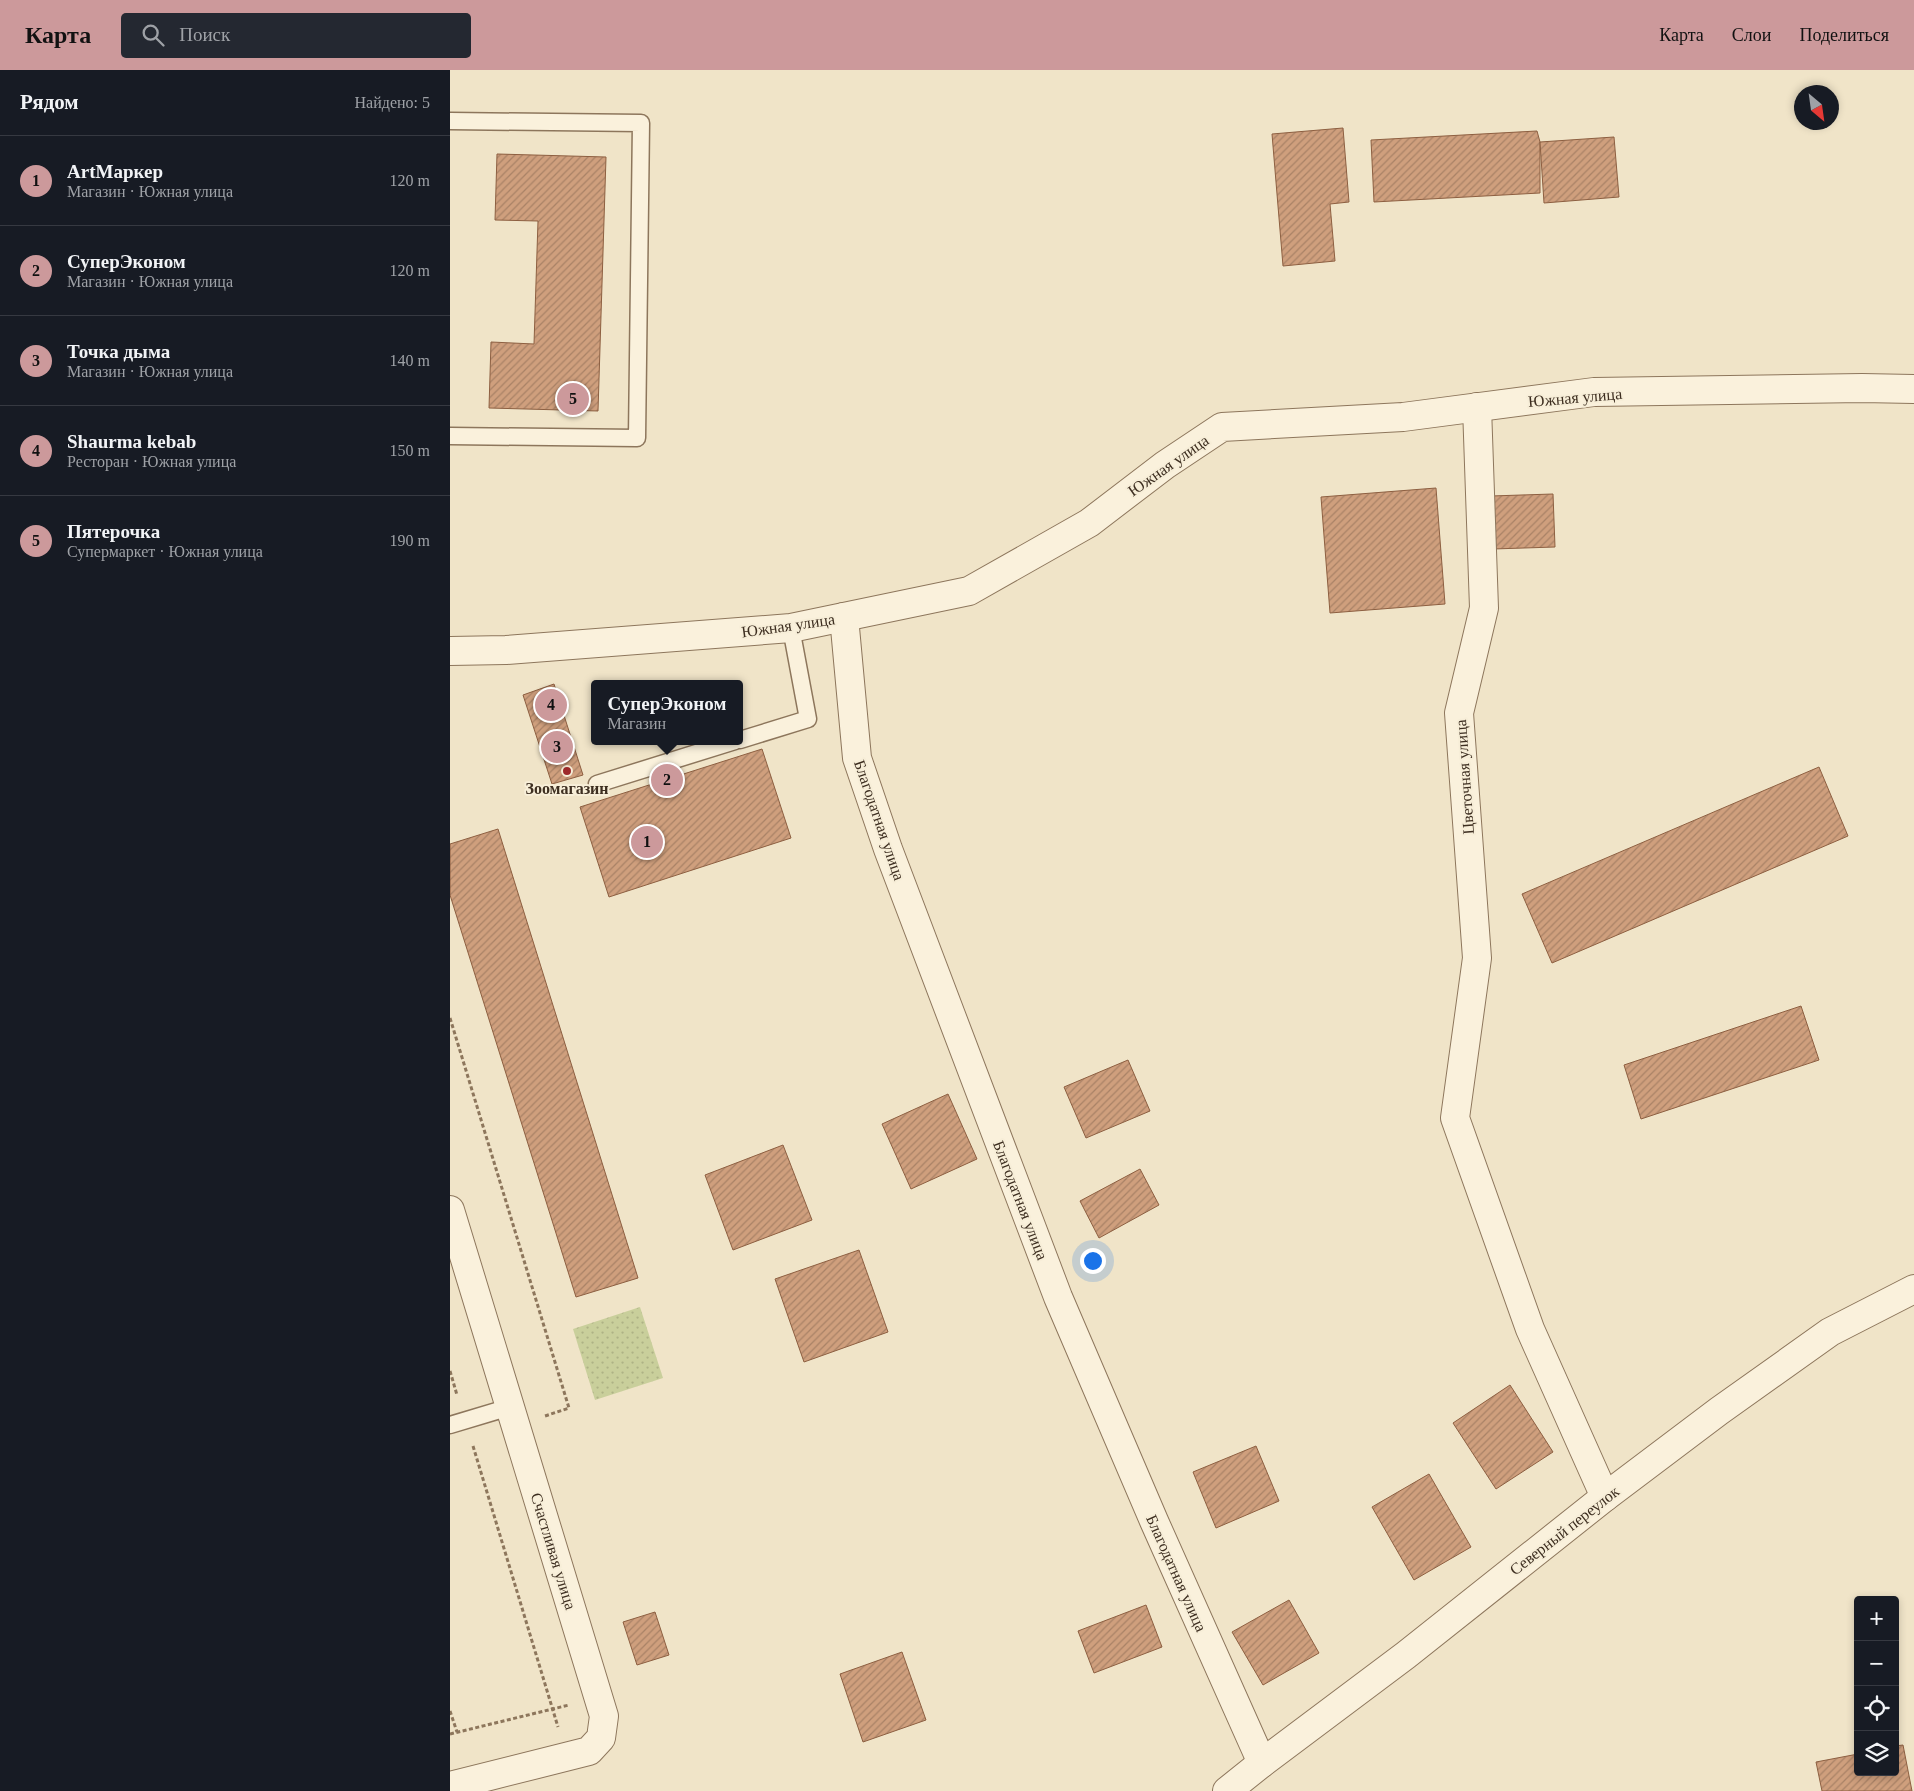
<!DOCTYPE html>
<html lang="ru">
<meta charset="utf-8">
<style>
body{margin:0;font-family:Georgia,serif;background:#242831;color:#f1f3f6}
.controls{position:absolute;right:15px;bottom:15px;display:grid;overflow:hidden;border-radius:5px;box-shadow:0 2px 8px #0003}
.controls button{width:45px;height:45px;display:grid;place-items:center;padding:0;border:0;border-bottom:1px solid #363941;background:#171b24;color:#f1f3f6;font:25px sans-serif}
.compass{position:absolute;left:1344px;top:15px;width:45px;height:45px;border-radius:50%;background:#171b24;box-shadow:0 2px 8px #0003;rotate:151deg}
.you{position:absolute;left:642px;top:1190px;width:18px;height:18px;margin:-12px;border:4px solid #fff;border-radius:50%;background:#1a73e8;box-shadow:0 0 0 8px #1a73e833}
.badge{display:grid;place-items:center;width:32px;height:32px;border-radius:50%;background:#cc999b;color:#111;font-size:16px;font-weight:700}
.pin{position:absolute;translate:-50% -50%;border:2px solid #fff;box-shadow:0 1px 5px #0006}
.popup{position:absolute;left:141px;top:610px;width:152px;height:65px;box-sizing:border-box;display:grid;place-content:center;border-radius:5px;background:#171b24;filter:drop-shadow(0 1px 4px #0005);font-size:16px;white-space:nowrap;color:#9ea1a6}
.popup b{font-size:19px;color:#f1f3f6}
.popup::after{content:'';position:absolute;left:50%;top:100%;margin-left:-10px;border:10px solid transparent;border-top-color:#171b24}
.list{margin:0;padding:0;list-style:none}
h2{display:flex;justify-content:space-between;align-items:center;height:65px;margin:0;padding:0 20px;font-size:21px}
h2 small{font-size:16px;font-weight:400;color:#9ea1a6}
.list li{display:grid;grid-template-columns:32px 1fr auto;gap:15px;align-items:center;box-sizing:border-box;height:90px;padding:0 20px;border-top:1px solid #363941}
.list b{display:block;font-size:19px;white-space:nowrap}
.list p{margin:0;font-size:16px;white-space:nowrap;color:#9ea1a6}
.list em{font-size:16px;font-style:normal;color:#9ea1a6}
.icon{flex:none;width:28px;height:28px;fill:none;stroke:currentColor;stroke-width:2;stroke-linecap:round;stroke-linejoin:round}
.map{position:relative;flex:none;width:1464px;height:1721px;overflow:hidden}
header{display:flex;align-items:center;gap:30px;box-sizing:border-box;height:70px;padding:0 25px;background:#cc999b;color:#111}
header strong{font-size:24px}
nav{display:flex;gap:28px;margin-inline-start:auto;font-size:18px}
.search{width:350px;height:45px;background:#242831;display:flex;align-items:center;gap:12px;box-sizing:border-box;padding:0 18px;border-radius:5px;color:#9ea1a6;font-size:19px}
main{display:flex}
aside{flex:1;background:#171b24}
.map>svg:first-child{display:block}
</style>
<header>
<strong>Карта</strong>
<div class="search"><svg class="icon" aria-label="search" viewBox="0 0 24 24"><circle cx="10" cy="10" r="6"/><path d="M15 15l6 6"/></svg>Поиск</div>
<nav><a>Карта</a><a>Слои</a><a>Поделиться</a></nav>
</header>
<main>
<aside>
<h2>Рядом<small>Найдено: 5</small></h2>
<ul class="list">
<li><span class="badge">1</span><div><b>ArtМаркер</b><p>Магазин · Южная улица</p></div><em>120 m</em></li>
<li><span class="badge">2</span><div><b>СуперЭконом</b><p>Магазин · Южная улица</p></div><em>120 m</em></li>
<li><span class="badge">3</span><div><b>Точка дыма</b><p>Магазин · Южная улица</p></div><em>140 m</em></li>
<li><span class="badge">4</span><div><b>Shaurma kebab</b><p>Ресторан · Южная улица</p></div><em>150 m</em></li>
<li><span class="badge">5</span><div><b>Пятерочка</b><p>Супермаркет · Южная улица</p></div><em>190 m</em></li>
</ul>
</aside>
<div class="map">
<svg width="1464" height="1721" viewBox="0 0 1464 1721">
<defs>
<pattern id="grass-dots" width="8" height="8" patternUnits="userSpaceOnUse" patternTransform="scale(1.25)"><rect width="8" height="8" fill="#c9cf9b"/><path d="M2 2h.1M6 6h.1" fill="none" stroke="#aeb285" stroke-width="1.8" stroke-linecap="round"/></pattern>
<pattern id="building-hatch" width="6" height="6" patternUnits="userSpaceOnUse" patternTransform="scale(1.25)"><rect width="6" height="6" fill="#cf9f7d"/><path d="M-1 1l2-2M0 6l6-6M5 7l2-2" fill="none" stroke="#a98266"/></pattern>
</defs>
<rect width="100%" height="100%" fill="#f0e4c8"/>
<path fill="url(#grass-dots)" d="M 190,1237 L 213,1308 L 145,1330 L 123,1259 Z"/>
<g fill="url(#building-hatch)" stroke="#8d5f41">
<path d="M 893,58 L 899,132 L 880,134 L 885,191 L 833,196 L 822,64 Z"/>
<path d="M 1087,61 L 1090,72 L 1090,123 L 924,132 L 921,70 Z"/>
<path d="M 1164,67 L 1169,127 L 1094,133 L 1090,72 Z"/>
<path d="M 47,84 L 156,87 L 148,341 L 39,338 L 41,272 L 84,274 L 88,151 L 45,150 Z"/>
<path d="M 986,418 L 995,534 L 880,543 L 871,427 Z"/>
<path d="M 1103,424 L 1105,477 L 1043,479 L 1041,426 Z"/>
<path d="M 104,614 L 133,705 L 102,714 L 73,625 Z"/>
<path d="M 312,679 L 341,768 L 159,827 L 130,737 Z"/>
<path d="M 1369,697 L 1398,766 L 1102,893 L 1072,824 Z"/>
<path d="M 48,759 L 188,1208 L 126,1227 L 0,825 L 0,774 Z"/>
<path d="M 1351,936 L 1369,990 L 1191,1049 L 1174,995 Z"/>
<path d="M 678,990 L 700,1041 L 636,1068 L 614,1017 Z"/>
<path d="M 498,1024 L 527,1089 L 461,1119 L 432,1054 Z"/>
<path d="M 333,1075 L 362,1150 L 283,1180 L 255,1105 Z"/>
<path d="M 690,1099 L 709,1135 L 649,1168 L 630,1131 Z"/>
<path d="M 409,1180 L 438,1262 L 354,1292 L 325,1209 Z"/>
<path d="M 1060,1315 L 1103,1382 L 1046,1419 L 1003,1353 Z"/>
<path d="M 806,1376 L 829,1431 L 766,1458 L 743,1402 Z"/>
<path d="M 979,1404 L 1021,1477 L 964,1510 L 922,1437 Z"/>
<path d="M 839,1530 L 869,1583 L 813,1615 L 782,1562 Z"/>
<path d="M 696,1535 L 712,1577 L 644,1603 L 628,1561 Z"/>
<path d="M 205,1542 L 219,1585 L 187,1595 L 173,1552 Z"/>
<path d="M 452,1582 L 476,1650 L 413,1672 L 390,1604 Z"/>
<path d="M 1453,1675 L 1462,1721 L 1372,1721 L 1366,1692 L 1408,1684 L 1408,1702 L 1445,1702 L 1445,1676 Z"/>
</g>
<g fill="none" stroke-linecap="round" stroke-linejoin="round">
<g stroke="#8d765c" stroke-width="19">
<g id="service">
<path d="M 0,51 L 191,53 L 187,368 L 0,366"/>
<path d="M 290,670 L 358,649 L 341,558"/>
<path d="M 147,714 L 285,671"/>
<path d="M 0,1355 L 60,1337"/>
</g>
</g>
<g stroke="#8d765c" stroke-width="30">
<g id="minor">
<path d="M 1027,337 L 1034,538 L 1009,643 L 1027,888 L 1005,1048 L 1080,1259 L 1155,1427"/>
<path d="M 394,547 L 407,688 L 438,779 L 608,1227 L 704,1451 L 812,1693"/>
<path d="M 0,581 L 56,580 L 341,558 L 519,521 L 639,453 L 715,395 L 772,357 L 953,347 L 1144,322 L 1412,318 L 1464,319"/>
<path d="M 0,1140 L 154,1646 L 151,1668 L 139,1681 L 0,1716"/>
<path d="M 777,1721 L 812,1693 L 956,1585 L 1155,1427 L 1269,1341 L 1380,1262 L 1464,1219"/>
</g>
</g>
<g stroke="#8d765c" stroke-width="3" stroke-dasharray="4 2.5" stroke-linecap="butt">
<path d="M 0,948 L 119,1338 L 95,1346"/>
<path d="M 0,1301 L 7,1325"/>
<path d="M 23,1376 L 108,1657"/>
<path d="M 0,1641 L 7,1662"/>
<path d="M 0,1664 L 119,1635"/>
</g>
<use href="#service" stroke="#faf1dc" stroke-width="16"/>
<use href="#minor" stroke="#faf1dc" stroke-width="28"/>
</g>
<circle fill="#9e2a2b" stroke="#f7eed8" stroke-width="2" cx="117" cy="701" r="5"/>
<g text-anchor="middle" stroke-width="4" stroke-linejoin="round" paint-order="stroke">
<g font-size="16" fill="#3d2e20" stroke="#f7eed8">
<text transform="translate(1125 327) rotate(-5)" y="6">Южная улица</text>
<text transform="translate(718 395) rotate(-35)" y="6">Южная улица</text>
<text transform="translate(338 555) rotate(-8)" y="6">Южная улица</text>
<text transform="translate(1014 707) rotate(-94)" y="6">Цветочная улица</text>
<text transform="translate(430 750) rotate(71)" y="6">Благодатная улица</text>
<text transform="translate(571 1130) rotate(69)" y="6">Благодатная улица</text>
<text transform="translate(1114 1460) rotate(-38)" y="6">Северный переулок</text>
<text transform="translate(104 1481) rotate(73)" y="6">Счастливая улица</text>
<text transform="translate(727 1503) rotate(66)" y="6">Благодатная улица</text>
</g>
<g font-size="16" font-weight="bold" fill="#3d2e20" stroke="#f7eed8">
<text x="117" y="724">Зоомагазин</text>
</g>
</g>
</svg>
<div class="controls">
<button>+</button>
<button>−</button>
<button><svg class="icon" aria-label="locate" viewBox="0 0 24 24"><circle cx="12" cy="12" r="6"/><path d="M12 2v4M12 18v4M2 12h4M18 12h4"/></svg></button>
<button><svg class="icon" aria-label="layers" viewBox="0 0 24 24"><path d="M12 4l9 5-9 5-9-5zM3 14l9 5 9-5"/></svg></button>
</div>
<svg class="compass" viewBox="-18 -18 36 36"><path d="M0-13l5 13h-10z" fill="#e53935"/><path d="M0 13l5-13h-10z" fill="#9ea1a6"/></svg>
<div class="you"></div>
<div class="pin badge" style="left:197px;top:772px">1</div>
<div class="pin badge" style="left:217px;top:710px">2</div>
<div class="popup"><b>СуперЭконом</b>Магазин</div>
<div class="pin badge" style="left:107px;top:677px">3</div>
<div class="pin badge" style="left:101px;top:635px">4</div>
<div class="pin badge" style="left:123px;top:329px">5</div>
</div>
</main>
